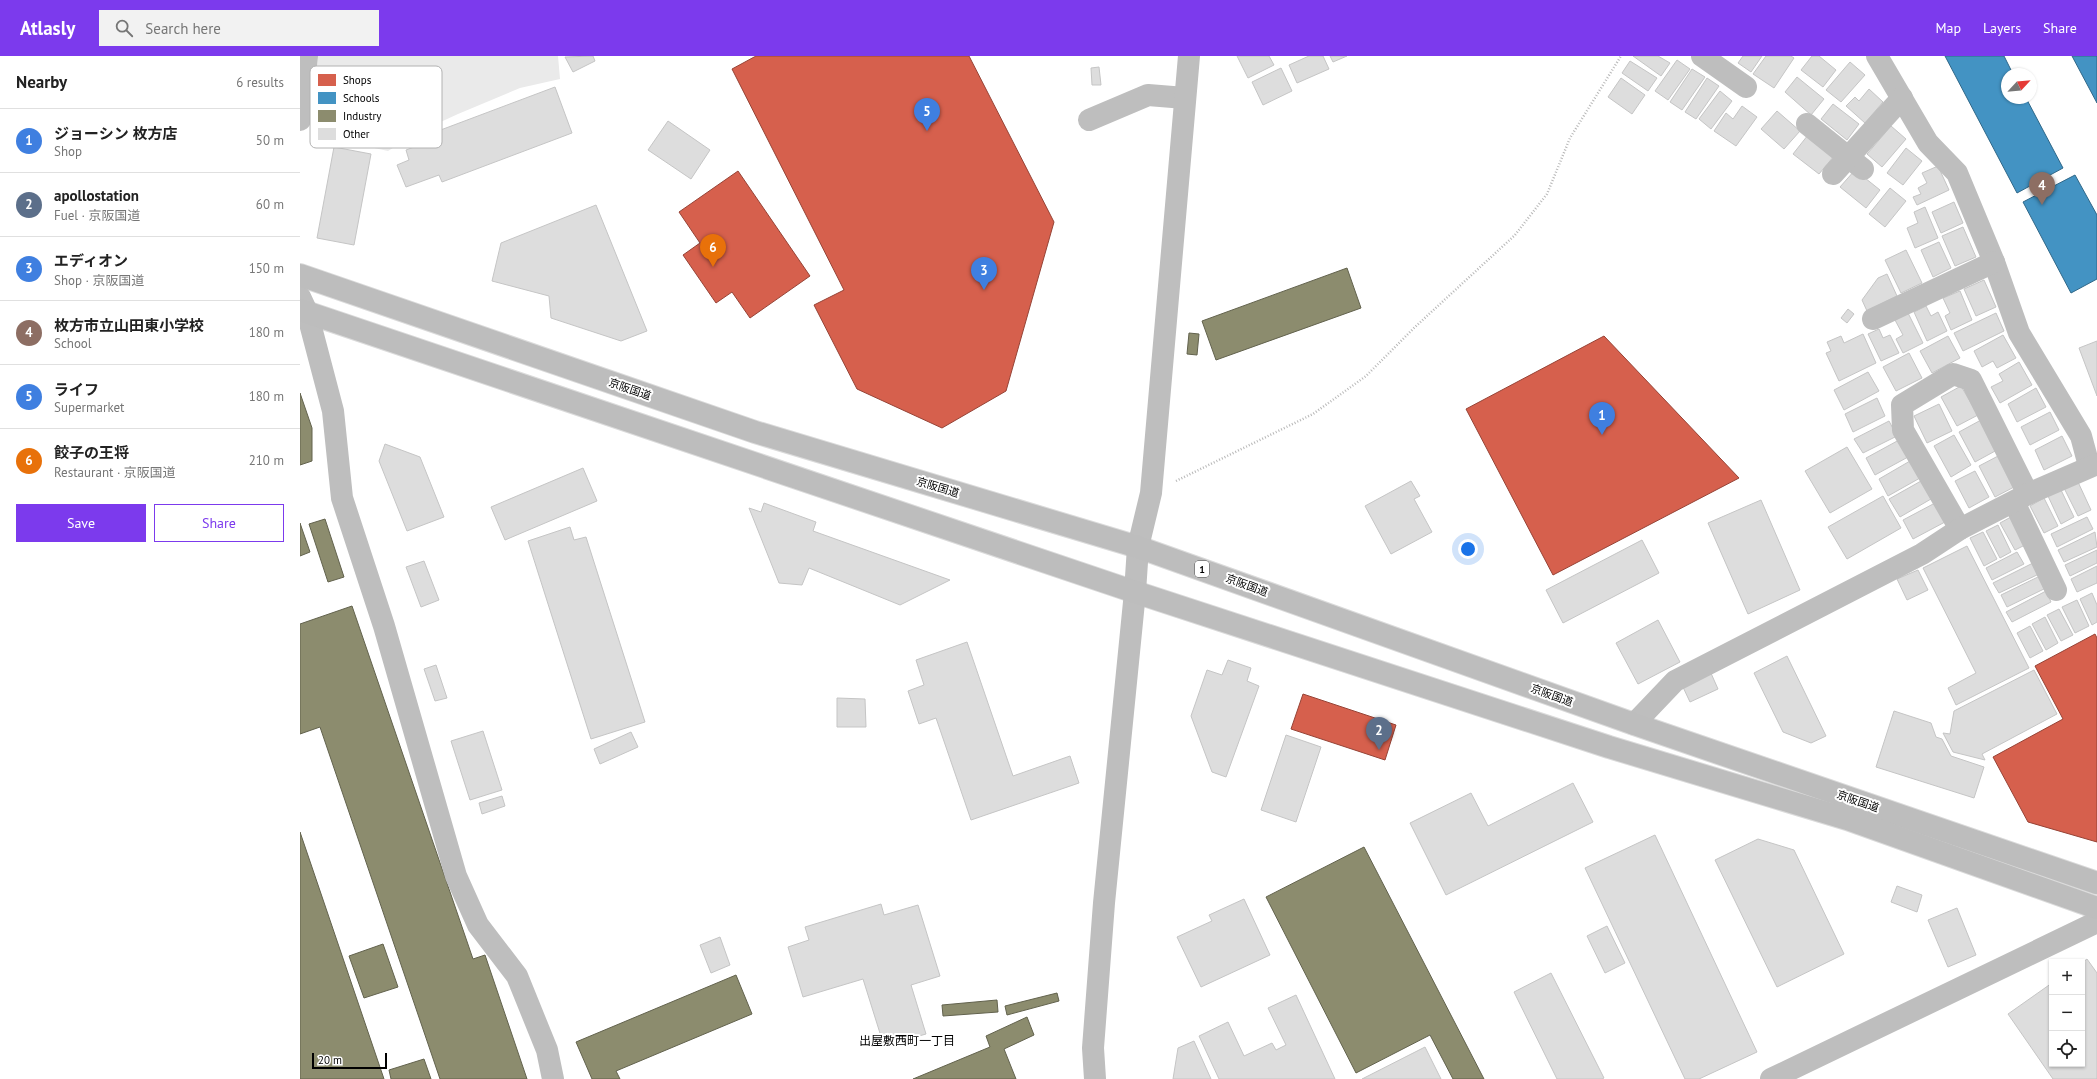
<!DOCTYPE html>
<meta charset="utf-8">
<style>
body{margin:0;font-family:"PT Sans","Noto Sans JP",sans-serif;background:#f2f2f2;color:#222}
.controls{position:absolute;right:12px;bottom:12px;display:grid;overflow:hidden;border-radius:0px;box-shadow:0 1px 3px #0004}
.controls button{width:36px;height:36px;display:grid;place-items:center;padding:0;border:0;border-bottom:1px solid #e0e0e0;background:#fff;color:#222;font:20px sans-serif}
.compass{position:absolute;left:1701px;top:12px;width:36px;height:36px;border-radius:50%;background:#fff;box-shadow:0 1px 3px #0004;rotate:64deg}
.scale{position:absolute;left:12px;bottom:10px;width:75px;box-sizing:border-box;padding-left:4px;border:2px solid #000;border-top:0;font-size:11px;line-height:14px;white-space:nowrap;color:#000;-webkit-text-stroke:3px #fff;paint-order:stroke}
.you{position:absolute;left:1168px;top:493px;width:14px;height:14px;margin:-10px;border:3px solid #fff;border-radius:50%;background:#1a73e8;box-shadow:0 0 0 6px #1a73e833}
.badge{display:grid;place-items:center;width:26px;height:26px;border-radius:50%;background:#7c3aed;color:#fff;font-size:13px;font-weight:700}
.pin{position:absolute;translate:-50% -33px;filter:drop-shadow(0 1px 2px #0008)}
.pin::after{content:'';position:absolute;top:21px;width:14px;height:12px;background:inherit;clip-path:polygon(0 0,100% 0,50% 100%)}
.list{margin:0;padding:0;list-style:none}
h2{display:flex;justify-content:space-between;align-items:center;height:52px;margin:0;padding:0 16px;font-size:17px}
h2 small{font-size:13px;font-weight:400;color:#767676}
.list li{display:grid;grid-template-columns:26px 1fr auto;gap:12px;align-items:center;box-sizing:border-box;height:64px;padding:0 16px;border-top:1px solid #e0e0e0}
.list b{display:block;font-size:15px;white-space:nowrap}
.list p{margin:0;font-size:13px;white-space:nowrap;color:#767676}
.list em{font-size:13px;font-style:normal;color:#767676}
.actions{display:flex;gap:8px;padding:12px 16px}
.actions a{flex:1;padding:9px 0;border:1px solid #7c3aed;border-radius:0px;text-align:center;font-size:14px;color:#7c3aed}
.actions .main{background:#7c3aed;color:#fff}
.icon{flex:none;width:22px;height:22px;fill:none;stroke:currentColor;stroke-width:2;stroke-linecap:round;stroke-linejoin:round}
.map{position:relative;flex:none;width:1797px;height:1023px;overflow:hidden}
header{display:flex;align-items:center;gap:24px;box-sizing:border-box;height:56px;padding:0 20px;background:#7c3aed;color:#fff}
header strong{font-size:19px}
nav{display:flex;gap:22px;margin-inline-start:auto;font-size:14px}
.search{width:280px;height:36px;background:#f2f2f2;display:flex;align-items:center;gap:10px;box-sizing:border-box;padding:0 14px;border-radius:0px;color:#767676;font-size:15px}
main{display:flex}
aside{flex:1;background:#fff}
.map>svg:first-child{display:block}
</style>
<header>
<strong>Atlasly</strong>
<div class="search"><svg class="icon" aria-label="search" viewBox="0 0 24 24"><circle cx="10" cy="10" r="6"/><path d="M15 15l6 6"/></svg>Search here</div>
<nav><a>Map</a><a>Layers</a><a>Share</a></nav>
</header>
<main>
<aside>
<h2>Nearby<small>6 results</small></h2>
<ul class="list">
<li><span class="badge" style="background:#3f7fe0">1</span><div><b>ジョーシン 枚方店</b><p>Shop</p></div><em>50 m</em></li>
<li><span class="badge" style="background:#5c6f8a">2</span><div><b>apollostation</b><p>Fuel · 京阪国道</p></div><em>60 m</em></li>
<li><span class="badge" style="background:#3f7fe0">3</span><div><b>エディオン</b><p>Shop · 京阪国道</p></div><em>150 m</em></li>
<li><span class="badge" style="background:#8d6e63">4</span><div><b>枚方市立山田東小学校</b><p>School</p></div><em>180 m</em></li>
<li><span class="badge" style="background:#3f7fe0">5</span><div><b>ライフ</b><p>Supermarket</p></div><em>180 m</em></li>
<li><span class="badge" style="background:#e8710a">6</span><div><b>餃子の王将</b><p>Restaurant · 京阪国道</p></div><em>210 m</em></li>
</ul>
<div class="actions"><a class="main">Save</a><a>Share</a></div>
</aside>
<div class="map">
<svg width="1797" height="1023" viewBox="0 0 1797 1023">
<rect width="100%" height="100%" fill="#fff"/>
<path fill="#eaeaea" d="M 18,0 L 258,0 L 260,23 L 220,32 L 158,58 L 121,75 L 88,95 L 10,78 Z"/>
<g fill="#d6604d" stroke="#964336">
<path d="M 456,0 L 669,0 L 754,166 L 706,335 L 642,372 L 557,333 L 514,249 L 544,234 L 432,13 Z"/>
<path d="M 438,115 L 510,220 L 450,262 L 432,236 L 416,247 L 383,199 L 400,187 L 379,156 Z"/>
<path d="M 1304,280 L 1439,422 L 1253,519 L 1166,353 Z"/>
<path d="M 1795,578 L 1797,582 L 1797,786 L 1728,766 L 1693,701 L 1763,663 L 1735,610 Z"/>
<path d="M 1003,638 L 1096,669 L 1085,704 L 991,673 Z"/>
</g>
<g fill="#4393c3" stroke="#2f6788">
<path d="M 1645,0 L 1704,0 L 1713,18 L 1707,18 L 1707,42 L 1726,42 L 1763,112 L 1717,137 Z"/>
<path d="M 1772,0 L 1797,0 L 1797,47 Z"/>
<path d="M 1775,119 L 1797,159 L 1797,223 L 1771,237 L 1723,146 Z"/>
</g>
<g fill="#8c8c6e" stroke="#62624d">
<path d="M 1047,212 L 1061,252 L 916,304 L 902,265 Z"/>
<path d="M 889,277 L 899,278 L 897,299 L 887,298 Z"/>
<path d="M 0,337 L 12,372 L 12,405 L 0,409 Z"/>
<path d="M 25,463 L 44,521 L 28,526 L 9,468 Z"/>
<path d="M 0,467 L 10,496 L 0,500 Z"/>
<path d="M 52,550 L 173,903 L 185,899 L 227,1023 L 140,1023 L 20,671 L 0,678 L 0,568 Z"/>
<path d="M 0,776 L 84,1023 L 0,1023 Z"/>
<path d="M 1064,791 L 1184,1023 L 1153,1023 L 1130,979 L 1056,1017 L 966,841 Z"/>
<path d="M 83,888 L 98,931 L 64,942 L 49,900 Z"/>
<path d="M 436,919 L 452,958 L 316,1015 L 320,1023 L 292,1023 L 276,986 Z"/>
<path d="M 757,937 L 759,945 L 707,959 L 705,950 Z"/>
<path d="M 697,944 L 698,956 L 643,960 L 642,949 Z"/>
<path d="M 727,961 L 734,979 L 704,993 L 716,1023 L 613,1023 L 690,991 L 686,980 Z"/>
<path d="M 124,1003 L 131,1023 L 91,1023 L 89,1014 Z"/>
</g>
<g fill="#ddd" stroke="#c5c5c5">
<path d="M 293,0 L 295,5 L 273,16 L 265,1 Z"/>
<path d="M 937,0 L 969,0 L 974,9 L 948,22 Z"/>
<path d="M 1009,0 L 1023,0 L 1029,13 L 997,27 L 989,9 Z"/>
<path d="M 1030,0 L 1047,0 L 1033,6 Z"/>
<path d="M 1333,0 L 1358,0 L 1370,7 L 1361,20 Z"/>
<path d="M 1443,0 L 1462,0 L 1451,16 L 1438,7 Z"/>
<path d="M 1466,0 L 1491,0 L 1494,2 L 1474,32 L 1453,18 Z"/>
<path d="M 1512,0 L 1519,0 L 1536,14 L 1523,31 L 1501,14 Z"/>
<path d="M 1377,4 L 1390,13 L 1368,44 L 1355,35 Z"/>
<path d="M 1330,5 L 1357,22 L 1348,35 L 1322,17 Z"/>
<path d="M 1550,6 L 1565,19 L 1541,46 L 1526,34 Z"/>
<path d="M 799,11 L 801,29 L 792,29 L 791,12 Z"/>
<path d="M 981,12 L 992,35 L 963,49 L 952,26 Z"/>
<path d="M 1392,13 L 1405,21 L 1382,54 L 1370,46 Z"/>
<path d="M 1497,21 L 1524,43 L 1511,59 L 1485,36 Z"/>
<path d="M 1321,22 L 1345,39 L 1332,58 L 1308,41 Z"/>
<path d="M 1407,22 L 1419,30 L 1396,63 L 1385,56 Z"/>
<path d="M 255,31 L 272,77 L 142,126 L 139,119 L 106,131 L 97,109 L 109,104 L 106,94 L 125,87 L 122,81 Z"/>
<path d="M 1569,33 L 1583,46 L 1565,67 L 1546,50 L 1555,41 L 1559,45 Z"/>
<path d="M 1420,35 L 1432,45 L 1411,73 L 1399,63 Z"/>
<path d="M 1533,48 L 1559,68 L 1547,84 L 1521,63 Z"/>
<path d="M 1442,50 L 1457,61 L 1436,90 L 1414,75 L 1426,57 L 1433,63 Z"/>
<path d="M 1477,55 L 1500,75 L 1484,93 L 1461,73 Z"/>
<path d="M 368,65 L 410,94 L 391,123 L 348,94 Z"/>
<path d="M 1591,70 L 1606,83 L 1582,111 L 1567,98 Z"/>
<path d="M 1508,79 L 1534,100 L 1519,118 L 1493,98 Z"/>
<path d="M 34,91 L 71,98 L 54,189 L 17,182 Z"/>
<path d="M 1606,92 L 1622,105 L 1603,129 L 1587,117 Z"/>
<path d="M 1638,110 L 1649,134 L 1617,149 L 1613,141 L 1621,138 L 1618,132 L 1627,127 L 1622,117 Z"/>
<path d="M 1555,114 L 1580,134 L 1566,152 L 1540,131 Z"/>
<path d="M 1590,132 L 1606,145 L 1585,171 L 1569,158 Z"/>
<path d="M 1654,146 L 1663,167 L 1641,177 L 1632,156 Z"/>
<path d="M 296,149 L 347,275 L 321,285 L 251,262 L 249,240 L 192,225 L 201,187 Z"/>
<path d="M 1625,151 L 1638,182 L 1615,192 L 1607,172 L 1618,167 L 1614,156 Z"/>
<path d="M 1663,171 L 1676,201 L 1655,210 L 1642,180 Z"/>
<path d="M 1639,186 L 1651,212 L 1633,221 L 1621,194 Z"/>
<path d="M 1606,194 L 1622,227 L 1601,237 L 1585,204 Z"/>
<path d="M 1587,218 L 1597,240 L 1567,255 L 1562,244 L 1578,222 Z"/>
<path d="M 1684,224 L 1696,251 L 1676,260 L 1664,233 Z"/>
<path d="M 1660,235 L 1672,264 L 1651,274 L 1645,260 L 1650,257 L 1643,242 Z"/>
<path d="M 1626,250 L 1631,260 L 1638,256 L 1647,275 L 1627,285 L 1614,256 Z"/>
<path d="M 1548,253 L 1554,258 L 1547,267 L 1541,262 Z"/>
<path d="M 1608,257 L 1623,287 L 1603,297 L 1596,283 L 1603,279 L 1595,264 Z"/>
<path d="M 1696,257 L 1704,275 L 1663,295 L 1654,277 Z"/>
<path d="M 1579,273 L 1583,282 L 1590,279 L 1599,297 L 1581,305 L 1568,278 Z"/>
<path d="M 1563,278 L 1576,307 L 1539,325 L 1526,297 L 1531,295 L 1527,286 L 1541,280 L 1544,287 Z"/>
<path d="M 1703,279 L 1716,302 L 1697,312 L 1693,305 L 1682,311 L 1674,295 Z"/>
<path d="M 1648,280 L 1660,302 L 1632,317 L 1620,295 Z"/>
<path d="M 1797,285 L 1797,340 L 1779,292 Z"/>
<path d="M 1609,297 L 1622,322 L 1596,335 L 1583,311 Z"/>
<path d="M 1719,306 L 1732,329 L 1700,347 L 1691,331 L 1703,325 L 1699,318 Z"/>
<path d="M 1568,316 L 1579,335 L 1544,354 L 1534,334 Z"/>
<path d="M 1661,330 L 1678,359 L 1657,370 L 1641,341 Z"/>
<path d="M 1736,332 L 1746,351 L 1717,366 L 1708,348 Z"/>
<path d="M 1577,342 L 1585,360 L 1553,376 L 1545,358 Z"/>
<path d="M 1639,348 L 1652,375 L 1627,387 L 1614,360 Z"/>
<path d="M 1750,356 L 1759,374 L 1730,389 L 1721,371 Z"/>
<path d="M 1681,364 L 1697,394 L 1675,406 L 1659,376 Z"/>
<path d="M 1589,365 L 1597,380 L 1563,397 L 1554,383 Z"/>
<path d="M 1654,379 L 1671,409 L 1651,421 L 1634,390 Z"/>
<path d="M 1762,380 L 1772,400 L 1744,414 L 1735,394 Z"/>
<path d="M 1599,384 L 1608,401 L 1575,419 L 1566,402 Z"/>
<path d="M 85,388 L 120,401 L 144,461 L 107,475 L 79,405 Z"/>
<path d="M 1547,391 L 1572,433 L 1530,457 L 1505,415 Z"/>
<path d="M 1700,399 L 1716,430 L 1695,441 L 1679,410 Z"/>
<path d="M 1610,405 L 1620,422 L 1588,440 L 1579,423 Z"/>
<path d="M 283,412 L 297,445 L 205,484 L 191,451 Z"/>
<path d="M 1675,415 L 1689,441 L 1669,452 L 1655,425 Z"/>
<path d="M 1111,425 L 1120,440 L 1114,443 L 1132,476 L 1091,498 L 1065,450 Z"/>
<path d="M 1621,425 L 1631,443 L 1600,461 L 1589,443 Z"/>
<path d="M 1778,426 L 1791,454 L 1778,460 L 1764,432 Z"/>
<path d="M 1761,434 L 1774,461 L 1761,468 L 1748,440 Z"/>
<path d="M 1583,440 L 1601,472 L 1547,503 L 1528,471 Z"/>
<path d="M 1744,442 L 1758,470 L 1744,477 L 1730,450 Z"/>
<path d="M 1461,444 L 1500,534 L 1448,558 L 1408,467 Z"/>
<path d="M 464,447 L 516,466 L 513,475 L 650,524 L 600,549 L 509,512 L 502,529 L 479,527 L 449,452 L 461,456 Z"/>
<path d="M 1635,447 L 1645,466 L 1613,483 L 1603,464 Z"/>
<path d="M 1711,461 L 1725,489 L 1715,494 L 1700,467 Z"/>
<path d="M 1787,461 L 1793,473 L 1757,491 L 1751,478 Z"/>
<path d="M 1698,469 L 1711,496 L 1700,502 L 1686,475 Z"/>
<path d="M 270,471 L 274,484 L 286,481 L 345,666 L 291,683 L 228,485 Z"/>
<path d="M 1683,476 L 1697,503 L 1684,510 L 1670,482 Z"/>
<path d="M 1795,476 L 1797,491 L 1764,506 L 1758,494 Z"/>
<path d="M 1342,484 L 1359,517 L 1263,567 L 1246,534 Z"/>
<path d="M 1667,490 L 1729,612 L 1656,649 L 1648,632 L 1676,617 L 1623,512 Z"/>
<path d="M 1797,494 L 1797,507 L 1770,520 L 1765,509 Z"/>
<path d="M 1717,496 L 1724,508 L 1692,524 L 1686,512 Z"/>
<path d="M 124,505 L 139,544 L 121,551 L 106,511 Z"/>
<path d="M 1733,507 L 1739,518 L 1699,537 L 1693,527 Z"/>
<path d="M 1797,510 L 1797,527 L 1777,536 L 1771,523 Z"/>
<path d="M 1618,514 L 1628,534 L 1607,544 L 1597,523 Z"/>
<path d="M 1740,520 L 1746,532 L 1707,551 L 1701,539 Z"/>
<path d="M 1746,535 L 1751,546 L 1712,566 L 1706,556 Z"/>
<path d="M 1792,537 L 1797,549 L 1797,566 L 1792,569 L 1780,543 Z"/>
<path d="M 1777,544 L 1789,570 L 1775,577 L 1762,551 Z"/>
<path d="M 1759,553 L 1773,579 L 1761,585 L 1747,559 Z"/>
<path d="M 1745,561 L 1758,587 L 1746,594 L 1732,568 Z"/>
<path d="M 1358,564 L 1380,606 L 1338,628 L 1316,587 Z"/>
<path d="M 1730,570 L 1743,595 L 1730,602 L 1717,577 Z"/>
<path d="M 667,586 L 713,720 L 770,700 L 779,727 L 671,764 L 636,662 L 619,668 L 608,635 L 624,629 L 616,604 Z"/>
<path d="M 1487,600 L 1526,680 L 1511,687 L 1483,676 L 1454,617 Z"/>
<path d="M 928,604 L 951,612 L 947,625 L 959,630 L 926,721 L 912,716 L 891,660 L 907,614 L 922,619 Z"/>
<path d="M 136,609 L 147,642 L 135,645 L 124,613 Z"/>
<path d="M 1734,614 L 1757,658 L 1682,698 L 1685,704 L 1653,696 L 1643,677 L 1650,678 L 1654,655 Z"/>
<path d="M 1410,615 L 1418,633 L 1390,646 L 1382,629 Z"/>
<path d="M 537,642 L 565,643 L 566,671 L 537,671 Z"/>
<path d="M 1594,655 L 1631,667 L 1636,681 L 1642,683 L 1651,700 L 1684,711 L 1674,742 L 1576,711 Z"/>
<path d="M 183,675 L 202,734 L 170,744 L 151,685 Z"/>
<path d="M 331,676 L 338,691 L 300,708 L 294,693 Z"/>
<path d="M 986,679 L 1021,691 L 996,766 L 961,754 Z"/>
<path d="M 1273,727 L 1293,766 L 1146,839 L 1110,767 L 1171,737 L 1188,770 Z"/>
<path d="M 202,740 L 205,750 L 182,758 L 179,747 Z"/>
<path d="M 1355,779 L 1457,996 L 1399,1023 L 1385,1023 L 1285,812 Z"/>
<path d="M 1458,783 L 1494,794 L 1544,898 L 1477,931 L 1415,804 Z"/>
<path d="M 1597,830 L 1622,839 L 1617,856 L 1591,846 Z"/>
<path d="M 944,843 L 970,899 L 901,931 L 877,881 L 912,865 L 909,859 Z"/>
<path d="M 581,848 L 584,859 L 618,849 L 640,920 L 611,929 L 626,978 L 584,990 L 563,923 L 503,941 L 488,891 L 509,884 L 505,871 Z"/>
<path d="M 1657,852 L 1676,899 L 1648,911 L 1628,864 Z"/>
<path d="M 1307,870 L 1325,907 L 1305,917 L 1287,880 Z"/>
<path d="M 420,881 L 430,909 L 411,917 L 400,889 Z"/>
<path d="M 1787,903 L 1797,917 L 1797,1023 L 1753,1023 L 1708,958 L 1752,927 L 1752,1008 L 1782,1008 L 1782,907 Z"/>
<path d="M 1251,917 L 1304,1022 L 1302,1023 L 1257,1023 L 1214,936 Z"/>
<path d="M 996,939 L 1035,1023 L 919,1023 L 899,980 L 928,966 L 944,1000 L 972,987 L 976,994 L 986,989 L 968,952 Z"/>
<path d="M 894,985 L 911,1023 L 873,1023 L 878,992 Z"/>
<path d="M 1125,991 L 1141,1023 L 1062,1023 Z"/>
</g>
<g fill="none" stroke-linecap="round" stroke-linejoin="round">
<g stroke="#dbdbdb" stroke-width="24">
<g id="highway">
<path d="M 0,219 L 455,376 L 838,491 L 1334,668 L 1797,827"/>
<path d="M 0,254 L 835,536 L 1309,691 L 1547,763 L 1797,852"/>
</g>
</g>
<path stroke="#b8b8b8" stroke-width="2.5" stroke-dasharray="1 2" stroke-linecap="butt" d="M 876,425 L 1013,358 L 1066,320 L 1115,271 L 1215,179 L 1247,138 L 1270,82 L 1321,0"/>
<g stroke="#bebebe" stroke-width="22">
<path d="M 1402,0 L 1446,31"/>
<path d="M 1577,0 L 1628,87 L 1657,117 L 1694,206 L 1719,277 L 1781,380 L 1789,410"/>
<path d="M 0,64 L 7,0"/>
<path d="M 789,64 L 848,39 L 885,42"/>
<path d="M 1507,68 L 1563,113"/>
<path d="M 1533,118 L 1602,42"/>
<path d="M 0,241 L 7,256 L 33,355 L 42,442 L 84,570 L 156,820 L 178,869 L 217,920 L 247,994 L 253,1023"/>
<path d="M 1573,263 L 1694,206"/>
<path d="M 1714,446 L 1756,534"/>
<path d="M 1660,473 L 1603,374 L 1602,349 L 1653,318 L 1671,324 L 1728,438"/>
<path d="M 1334,668 L 1375,625 L 1622,498 L 1660,473 L 1728,438 L 1797,408"/>
<path d="M 795,1023 L 793,992 L 804,847 L 835,536 L 838,491 L 851,437 L 889,0"/>
<path d="M 1471,1023 L 1797,866"/>
</g>
<use href="#highway" stroke="#bdbdbd" stroke-width="22"/>
</g>
<g text-anchor="middle" stroke-width="4" stroke-linejoin="round" paint-order="stroke">
<rect fill="#fff" stroke="#4c4c4c" stroke-width="1" x="895" y="505" width="14" height="16" rx="3"/>
<g font-size="10" font-weight="bold" fill="#000">
<text x="902" y="517">1</text>
</g>
<g font-size="11" fill="#000" stroke="#fff">
<text transform="translate(330 333) rotate(19)" y="4">京阪国道</text>
<text transform="translate(638 431) rotate(17)" y="4">京阪国道</text>
<text transform="translate(947 529) rotate(20)" y="4">京阪国道</text>
<text transform="translate(1252 639) rotate(20)" y="4">京阪国道</text>
<text transform="translate(1558 745) rotate(19)" y="4">京阪国道</text>
</g>
<g font-size="12" fill="#000" stroke="#fff">
<text x="607" y="989">出屋敷西町一丁目</text>
</g>
</g>
<rect x="10" y="10" width="132" height="82" rx="6" fill="#fff" stroke="#b2b2b2" stroke-width="1"/>
<rect x="18" y="18" width="18" height="12" fill="#d6604d"/>
<rect x="18" y="36" width="18" height="12" fill="#4393c3"/>
<rect x="18" y="54" width="18" height="12" fill="#8c8c6e"/>
<rect x="18" y="72" width="18" height="12" fill="#ddd"/>
<g font-size="11" fill="#000">
<text x="43" y="28">Shops</text>
<text x="43" y="46">Schools</text>
<text x="43" y="64">Industry</text>
<text x="43" y="82">Other</text>
</g>
</svg>
<div class="controls">
<button>+</button>
<button>−</button>
<button><svg class="icon" aria-label="locate" viewBox="0 0 24 24"><circle cx="12" cy="12" r="6"/><path d="M12 2v4M12 18v4M2 12h4M18 12h4"/></svg></button>
</div>
<svg class="compass" viewBox="-18 -18 36 36"><path d="M0-13l5 13h-10z" fill="#e53935"/><path d="M0 13l5-13h-10z" fill="#767676"/></svg>
<div class="scale">20 m</div>
<div class="you"></div>
<div class="pin badge" style="left:1302px;top:379px;background:#3f7fe0">1</div>
<div class="pin badge" style="left:1079px;top:694px;background:#5c6f8a">2</div>
<div class="pin badge" style="left:684px;top:234px;background:#3f7fe0">3</div>
<div class="pin badge" style="left:1742px;top:149px;background:#8d6e63">4</div>
<div class="pin badge" style="left:627px;top:75px;background:#3f7fe0">5</div>
<div class="pin badge" style="left:413px;top:211px;background:#e8710a">6</div>
</div>
</main>
